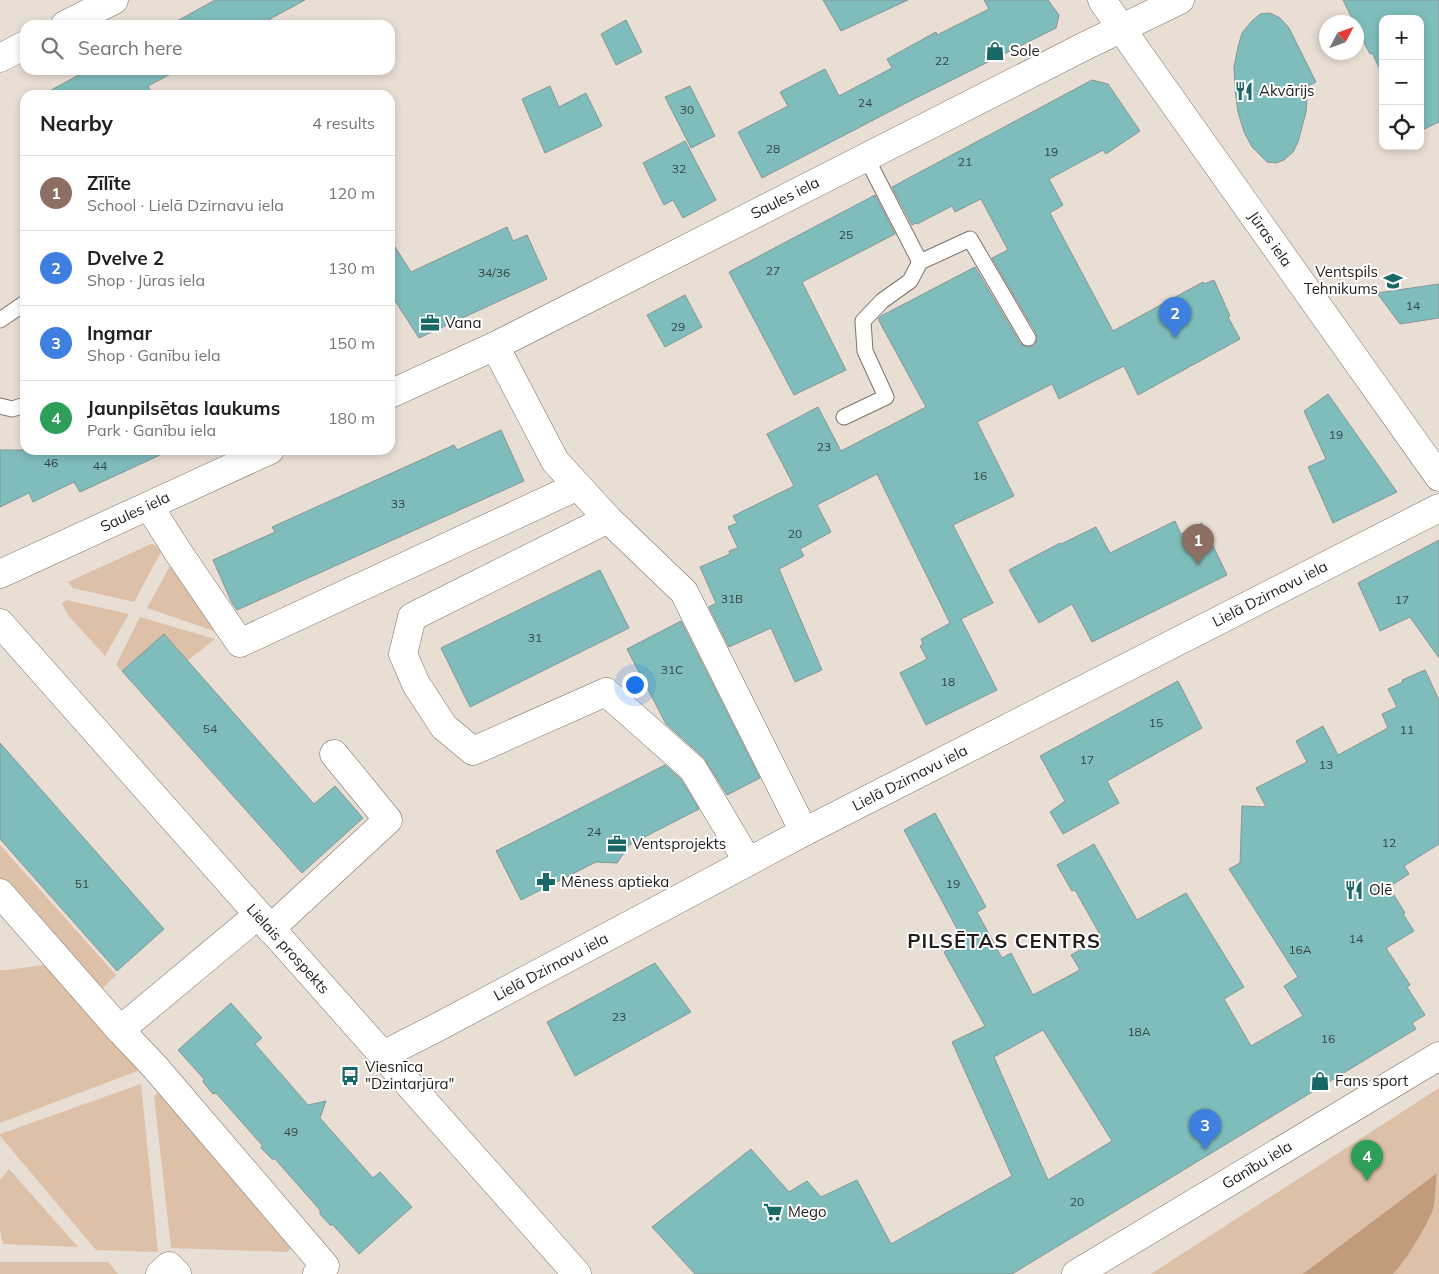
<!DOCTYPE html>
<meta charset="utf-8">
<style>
body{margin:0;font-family:Mulish,sans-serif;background:#f2f2f2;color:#202124}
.controls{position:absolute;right:15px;top:15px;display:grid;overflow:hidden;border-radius:10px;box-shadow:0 2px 8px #0003}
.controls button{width:45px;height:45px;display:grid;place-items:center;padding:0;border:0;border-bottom:1px solid #e0e0e0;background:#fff;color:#202124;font:25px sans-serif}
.compass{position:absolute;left:1319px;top:15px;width:45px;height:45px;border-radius:50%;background:#fff;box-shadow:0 2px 8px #0003;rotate:49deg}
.you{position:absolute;left:634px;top:684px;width:18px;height:18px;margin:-12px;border:4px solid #fff;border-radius:50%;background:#1a73e8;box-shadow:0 0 0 8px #1a73e833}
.badge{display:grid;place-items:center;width:32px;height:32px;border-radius:50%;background:#0f766e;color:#fff;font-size:16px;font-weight:700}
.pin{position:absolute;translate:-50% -41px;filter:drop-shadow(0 1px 2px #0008)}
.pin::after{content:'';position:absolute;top:26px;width:18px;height:15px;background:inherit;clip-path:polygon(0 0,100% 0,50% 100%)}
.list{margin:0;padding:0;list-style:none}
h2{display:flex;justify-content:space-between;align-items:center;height:65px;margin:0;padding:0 20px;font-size:21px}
h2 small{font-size:16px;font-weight:400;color:#757577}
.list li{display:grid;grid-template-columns:32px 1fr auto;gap:15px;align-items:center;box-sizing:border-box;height:75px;padding:0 20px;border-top:1px solid #e0e0e0}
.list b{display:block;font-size:19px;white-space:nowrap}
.list p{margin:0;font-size:16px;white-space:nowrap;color:#757577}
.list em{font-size:16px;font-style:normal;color:#757577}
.icon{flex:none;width:28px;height:28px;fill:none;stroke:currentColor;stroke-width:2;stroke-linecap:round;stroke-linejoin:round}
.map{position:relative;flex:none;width:1439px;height:1274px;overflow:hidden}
.search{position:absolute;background:#fff;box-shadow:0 2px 8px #0003;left:20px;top:20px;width:375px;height:55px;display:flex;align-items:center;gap:12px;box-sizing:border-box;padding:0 18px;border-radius:15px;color:#757577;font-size:19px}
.panel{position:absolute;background:#fff;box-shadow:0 2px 8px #0003;left:20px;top:90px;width:375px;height:365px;border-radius:15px}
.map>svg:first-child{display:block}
</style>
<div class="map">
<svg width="1439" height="1274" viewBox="0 0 1439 1274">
<rect width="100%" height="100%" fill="#e9ded4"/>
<g fill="#ddc0a8">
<path d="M 151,544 L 155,545 L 161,551 L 160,554 L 134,602 L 73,588 L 68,582 Z"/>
<path d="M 170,566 L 217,632 L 147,608 Z"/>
<path d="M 66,600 L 129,614 L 105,656 L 68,615 L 62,604 Z"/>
<path d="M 140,617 L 215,639 L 187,661 L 164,634 L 122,671 L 116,665 Z"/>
<path d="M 0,845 L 116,975 L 102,989 L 0,884 Z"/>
<path d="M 52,964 L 143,1069 L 0,1123 L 0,970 L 7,970 Z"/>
<path d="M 141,1084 L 158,1252 L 96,1250 L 0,1136 L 0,1134 Z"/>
<path d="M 1439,1088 L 1439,1274 L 1151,1274 Z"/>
<path d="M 162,1090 L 296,1244 L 287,1252 L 171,1248 L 154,1096 Z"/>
<path d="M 9,1169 L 78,1247 L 3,1244 L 0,1229 L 0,1180 Z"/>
<path d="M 0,1262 L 108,1262 L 118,1274 L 0,1274 Z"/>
</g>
<path fill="#c19b7a" d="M 1437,1173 C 1435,1185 1436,1200 1432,1212 C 1428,1223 1402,1268 1392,1274 L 1303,1274 Z"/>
<g fill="#7ebdbb" stroke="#879696" fill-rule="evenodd">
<path d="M 215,0 L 305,0 L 259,25 L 170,25 Z"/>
<path d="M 823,0 L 908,0 L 841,31 Z"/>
<path d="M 984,0 L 1048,0 L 1059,15 L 1056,28 L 908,102 L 762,178 L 738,132 L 788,106 L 780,92 L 825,69 L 839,96 L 892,68 L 887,59 L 936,32 L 937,35 L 989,9 Z"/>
<path d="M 1343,0 L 1439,0 L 1439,122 L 1420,131 L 1420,19 L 1383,19 L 1383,75 L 1372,53 L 1370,54 L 1356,27 L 1356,22 L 1354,22 Z"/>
<path d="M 1270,13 L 1280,18 L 1289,28 L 1316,82 L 1308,86 L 1306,112 L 1298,142 L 1293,152 L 1284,160 L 1276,163 L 1267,162 L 1252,147 L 1244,132 L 1238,112 L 1235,90 L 1234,67 L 1238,47 L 1242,33 L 1251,22 L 1260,14 Z"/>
<path d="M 626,20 L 642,52 L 616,65 L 601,34 Z"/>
<path d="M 88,70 L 178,70 L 148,86 L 153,95 L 42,95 Z"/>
<path d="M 1092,80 L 1108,84 L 1140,131 L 1106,154 L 1103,150 L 1049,179 L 1063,205 L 1050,213 L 1113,331 L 1203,282 L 1204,284 L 1214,280 L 1230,316 L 1228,317 L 1240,339 L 1138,395 L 1124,366 L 1059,399 L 1052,384 L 977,422 L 1014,496 L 953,525 L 993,603 L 961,619 L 997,690 L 926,725 L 900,673 L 927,659 L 920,646 L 923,644 L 921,639 L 950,623 L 877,474 L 817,505 L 831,532 L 800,549 L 804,556 L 779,569 L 822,670 L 795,682 L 771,628 L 729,647 L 709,607 L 716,603 L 700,567 L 730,554 L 729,551 L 738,548 L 728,527 L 737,523 L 733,516 L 794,486 L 767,434 L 818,407 L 841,451 L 926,407 L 878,319 L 881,316 L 975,267 L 1020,343 L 1024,346 L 1029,347 L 1033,346 L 1036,342 L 1037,337 L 1036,333 L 992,258 L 1008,250 L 981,199 L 955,212 L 952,206 L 917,224 L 916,223 L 912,225 L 892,187 Z"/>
<path d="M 550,86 L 559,107 L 586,93 L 602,126 L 545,153 L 522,99 Z"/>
<path d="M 690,86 L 715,136 L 691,148 L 665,97 Z"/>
<path d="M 685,141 L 716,200 L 683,218 L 673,200 L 664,205 L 643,163 Z"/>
<path d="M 875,195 L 895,234 L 802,282 L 846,370 L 794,395 L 729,272 Z"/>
<path d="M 507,227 L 513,241 L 527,235 L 547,279 L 419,338 L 390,293 L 390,239 L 411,272 Z"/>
<path d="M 1439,284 L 1439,318 L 1400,324 L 1377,293 Z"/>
<path d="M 685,295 L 702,327 L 665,347 L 647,315 Z"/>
<path d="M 1328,394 L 1397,492 L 1333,523 L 1308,467 L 1326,459 L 1304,411 Z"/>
<path d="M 501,430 L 524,481 L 237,610 L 232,603 L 213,560 L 275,532 L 272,527 L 454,445 L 457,450 Z"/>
<path d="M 0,450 L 171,450 L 80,492 L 74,482 L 33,502 L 29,493 L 0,507 Z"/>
<path d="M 1175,521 L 1181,534 L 1202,523 L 1227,575 L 1092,642 L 1072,604 L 1039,623 L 1009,570 L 1060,543 L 1061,544 L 1096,527 L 1110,553 Z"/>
<path d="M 1439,540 L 1439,658 L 1410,617 L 1380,631 L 1358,583 Z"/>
<path d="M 600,570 L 629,628 L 470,707 L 441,648 Z"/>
<path d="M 681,621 L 760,778 L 727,795 L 704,758 L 666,724 L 627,649 Z"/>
<path d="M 164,634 L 314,804 L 335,786 L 363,818 L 302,873 L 122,671 Z"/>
<path d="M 1425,670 L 1439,700 L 1439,844 L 1404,866 L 1409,874 L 1389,887 L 1405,913 L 1403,914 L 1414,931 L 1386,948 L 1410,985 L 1407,987 L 1425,1015 L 1412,1023 L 1416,1029 L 1012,1274 L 695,1274 L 652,1227 L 751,1149 L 789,1192 L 807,1181 L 821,1197 L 857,1180 L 891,1244 L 1012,1176 L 952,1042 L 985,1026 L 944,952 L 963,940 L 904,830 L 935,813 L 986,907 L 977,912 L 1002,958 L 1011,953 L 1033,995 L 1080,970 L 1071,955 L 1102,938 L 1075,890 L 1072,891 L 1057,865 L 1094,844 L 1137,920 L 1186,893 L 1244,987 L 1224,999 L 1251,1046 L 1303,1016 L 1284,986 L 1298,977 L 1229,869 L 1240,863 L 1242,806 L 1266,807 L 1256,788 L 1307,762 L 1296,741 L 1323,726 L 1338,755 L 1388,728 L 1382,714 L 1397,707 L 1388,689 L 1403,682 L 1402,680 ZM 1043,1030 L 1112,1141 L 1048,1180 L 994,1057 Z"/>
<path d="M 1178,681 L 1202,728 L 1107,781 L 1119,803 L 1063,834 L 1050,812 L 1065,801 L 1040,756 Z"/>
<path d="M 0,743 L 164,929 L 117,971 L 0,839 Z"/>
<path d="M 665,765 L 681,779 L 699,809 L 629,845 L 617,863 L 596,862 L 521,900 L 496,851 Z"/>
<path d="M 655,963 L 691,1012 L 575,1076 L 547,1022 Z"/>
<path d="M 231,1003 L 262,1038 L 255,1044 L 308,1105 L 326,1101 L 320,1118 L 373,1178 L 380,1172 L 412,1207 L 359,1254 L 333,1225 L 330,1225 L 320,1214 L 320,1210 L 275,1159 L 272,1159 L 261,1148 L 262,1145 L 216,1093 L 213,1094 L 203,1082 L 204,1079 L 178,1050 Z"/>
</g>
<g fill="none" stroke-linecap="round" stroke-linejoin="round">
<g stroke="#7e746b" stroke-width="17">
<g id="lane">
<path d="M 866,157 L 920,262 L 970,239 L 1028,338"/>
<path d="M 0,320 L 25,303"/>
<path d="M 0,406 L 12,409 L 25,405"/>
<path d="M 844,417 L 886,397 L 865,351 L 863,321 L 882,301 L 910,281 L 920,262"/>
</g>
</g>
<g stroke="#7e746b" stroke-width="29">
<g id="street">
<path d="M 65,25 L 114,0"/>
<path d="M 0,58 L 25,45"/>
<path d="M 495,346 L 555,461 L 608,519"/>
<path d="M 149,506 L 178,552 L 240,643 L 578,486"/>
<path d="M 748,862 L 693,769 L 606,692 L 473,751 L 444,727 L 416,684 L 403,654 L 412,617 L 608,519 L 684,592 L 804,832"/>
<path d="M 0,893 L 120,1030 L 155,1067 L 325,1266 L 317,1274"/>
<path d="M 270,929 L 388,820 L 334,754"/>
<path d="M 120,1030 L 258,915"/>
<path d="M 383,1055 L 436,1028 L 804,832 L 1439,508"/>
<path d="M 160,1274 L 169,1266 L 177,1274"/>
</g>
</g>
<g stroke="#7e746b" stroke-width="29">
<g id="secondary">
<path d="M 1102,0 L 1139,54 L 1439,477"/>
<path d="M 390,394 L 495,346 L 1085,46 L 1180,0"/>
<path d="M 0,574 L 270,450"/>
<path d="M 0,623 L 577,1274"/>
<path d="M 1076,1274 L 1439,1056"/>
</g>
</g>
<use href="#lane" stroke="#fff" stroke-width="15"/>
<use href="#street" stroke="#fff" stroke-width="28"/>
<use href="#secondary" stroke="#fff" stroke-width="28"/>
</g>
<defs>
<g id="shop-bare" transform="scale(1.5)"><path d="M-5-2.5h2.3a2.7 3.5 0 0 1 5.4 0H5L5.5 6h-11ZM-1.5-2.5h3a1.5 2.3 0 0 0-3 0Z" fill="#1a6866" stroke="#fff" stroke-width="2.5" paint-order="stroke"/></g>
<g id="restaurant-bare" transform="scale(1.5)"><path d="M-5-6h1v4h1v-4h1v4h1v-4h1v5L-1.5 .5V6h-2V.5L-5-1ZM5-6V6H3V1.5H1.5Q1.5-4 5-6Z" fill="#1a6866" stroke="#fff" stroke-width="2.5" paint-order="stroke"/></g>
<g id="school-bare" transform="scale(1.5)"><path d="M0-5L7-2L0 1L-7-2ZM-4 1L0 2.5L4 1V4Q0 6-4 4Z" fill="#1a6866" stroke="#fff" stroke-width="2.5" paint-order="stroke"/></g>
<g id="office-bare" transform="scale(1.5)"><path d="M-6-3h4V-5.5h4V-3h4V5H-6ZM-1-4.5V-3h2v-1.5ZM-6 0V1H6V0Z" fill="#1a6866" stroke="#fff" stroke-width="2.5" paint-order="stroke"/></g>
<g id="pharmacy-bare" transform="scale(1.5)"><path d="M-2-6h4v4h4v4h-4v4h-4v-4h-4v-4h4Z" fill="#1a6866" stroke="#fff" stroke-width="2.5" paint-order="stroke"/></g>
<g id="bus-bare" transform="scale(1.5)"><path d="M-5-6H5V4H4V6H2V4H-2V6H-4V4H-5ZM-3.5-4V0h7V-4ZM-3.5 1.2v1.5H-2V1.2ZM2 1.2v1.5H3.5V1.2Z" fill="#1a6866" stroke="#fff" stroke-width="2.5" paint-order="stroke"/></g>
<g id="supermarket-bare" transform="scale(1.5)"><path d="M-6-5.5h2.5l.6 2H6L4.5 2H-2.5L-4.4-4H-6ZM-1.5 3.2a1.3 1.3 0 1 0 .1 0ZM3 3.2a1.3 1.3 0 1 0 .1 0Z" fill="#1a6866" stroke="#fff" stroke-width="2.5" paint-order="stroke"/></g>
</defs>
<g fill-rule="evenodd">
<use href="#shop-bare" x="995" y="51"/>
<use href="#restaurant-bare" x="1244" y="91"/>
<use href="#school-bare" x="1393" y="281"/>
<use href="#office-bare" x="430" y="323"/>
<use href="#office-bare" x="617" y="844"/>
<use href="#pharmacy-bare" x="546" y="882"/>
<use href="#restaurant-bare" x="1354" y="890"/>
<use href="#bus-bare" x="350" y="1076"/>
<use href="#shop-bare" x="1320" y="1081"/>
<use href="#supermarket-bare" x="773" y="1212"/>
</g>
<g text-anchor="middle" stroke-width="4" stroke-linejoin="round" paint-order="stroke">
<g font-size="12" fill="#384542">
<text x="942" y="65">22</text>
<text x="865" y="107">24</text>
<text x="687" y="114">30</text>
<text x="773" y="153">28</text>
<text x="1051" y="156">19</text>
<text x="965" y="166">21</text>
<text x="679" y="173">32</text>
<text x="846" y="239">25</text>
<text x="773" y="275">27</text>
<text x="494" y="277">34/36</text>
<text x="1413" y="310">14</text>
<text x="678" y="331">29</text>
<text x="1336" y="439">19</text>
<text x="824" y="451">23</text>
<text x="51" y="467">46</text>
<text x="100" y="470">44</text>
<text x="980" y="480">16</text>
<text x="398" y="508">33</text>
<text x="795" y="538">20</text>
<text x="732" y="603">31B</text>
<text x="1402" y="604">17</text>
<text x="535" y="642">31</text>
<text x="672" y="674">31C</text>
<text x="948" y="686">18</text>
<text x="1156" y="727">15</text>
<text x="210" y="733">54</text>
<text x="1407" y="734">11</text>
<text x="1087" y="764">17</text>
<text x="1326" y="769">13</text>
<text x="594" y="836">24</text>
<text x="1389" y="847">12</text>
<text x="82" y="888">51</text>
<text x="953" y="888">19</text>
<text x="1356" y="943">14</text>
<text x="1300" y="954">16A</text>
<text x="619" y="1021">23</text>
<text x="1139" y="1036">18A</text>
<text x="1328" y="1043">16</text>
<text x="291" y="1136">49</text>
<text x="1077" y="1206">20</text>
</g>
<g font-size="15" fill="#211d1a" stroke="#fff" text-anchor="start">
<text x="1010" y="56">Sole</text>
<text x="1259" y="96">Akvārijs</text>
<text x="1378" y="277" text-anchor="end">Ventspils<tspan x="1378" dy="17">Tehnikums</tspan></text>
<text x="445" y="328">Vana</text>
<text x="632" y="849">Ventsprojekts</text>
<text x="561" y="887">Mēness aptieka</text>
<text x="1369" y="895">Olē</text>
<text x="365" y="1072">Viesnīca<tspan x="365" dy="17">"Dzintarjūra"</tspan></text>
<text x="1335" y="1086">Fans sport</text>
<text x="788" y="1217">Mego</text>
</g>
<g font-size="15" fill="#211d1a" stroke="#fff">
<text transform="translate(785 198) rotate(-27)" y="5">Saules iela</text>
<text transform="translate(1270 239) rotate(55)" y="5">Jūras iela</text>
<text transform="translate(135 512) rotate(-25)" y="5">Saules iela</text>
<text transform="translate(1270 594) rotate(-27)" y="5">Lielā Dzirnavu iela</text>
<text transform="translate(910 778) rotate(-27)" y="5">Lielā Dzirnavu iela</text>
<text transform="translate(288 949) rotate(48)" y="5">Lielais prospekts</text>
<text transform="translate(551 967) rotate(-28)" y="5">Lielā Dzirnavu iela</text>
<text transform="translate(1257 1165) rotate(-31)" y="5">Ganību iela</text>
</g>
<g font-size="20" font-weight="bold" letter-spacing="1" fill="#211d1a" stroke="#fff">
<text x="1004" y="948">PILSĒTAS CENTRS</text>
</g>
</g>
</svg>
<div class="controls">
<button>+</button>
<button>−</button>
<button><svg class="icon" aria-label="locate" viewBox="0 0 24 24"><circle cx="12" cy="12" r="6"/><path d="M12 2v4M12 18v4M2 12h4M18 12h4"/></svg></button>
</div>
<svg class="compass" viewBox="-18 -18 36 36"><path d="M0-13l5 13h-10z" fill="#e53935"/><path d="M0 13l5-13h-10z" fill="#757577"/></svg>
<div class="you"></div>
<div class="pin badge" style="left:1198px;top:565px;background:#8d6e63">1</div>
<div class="pin badge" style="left:1175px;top:338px;background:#3f7fe0">2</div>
<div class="pin badge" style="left:1205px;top:1150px;background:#3f7fe0">3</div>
<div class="pin badge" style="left:1367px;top:1181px;background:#2e9e5b">4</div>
<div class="search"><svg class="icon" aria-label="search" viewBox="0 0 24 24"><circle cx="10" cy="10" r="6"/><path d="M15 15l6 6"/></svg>Search here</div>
<section class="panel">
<h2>Nearby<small>4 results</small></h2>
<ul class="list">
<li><span class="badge" style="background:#8d6e63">1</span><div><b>Zīlīte</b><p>School · Lielā Dzirnavu iela</p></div><em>120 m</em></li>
<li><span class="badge" style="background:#3f7fe0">2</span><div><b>Dvelve 2</b><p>Shop · Jūras iela</p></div><em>130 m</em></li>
<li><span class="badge" style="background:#3f7fe0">3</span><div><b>Ingmar</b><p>Shop · Ganību iela</p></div><em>150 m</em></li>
<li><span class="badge" style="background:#2e9e5b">4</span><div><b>Jaunpilsētas laukums</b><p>Park · Ganību iela</p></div><em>180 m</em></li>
</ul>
</section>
</div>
